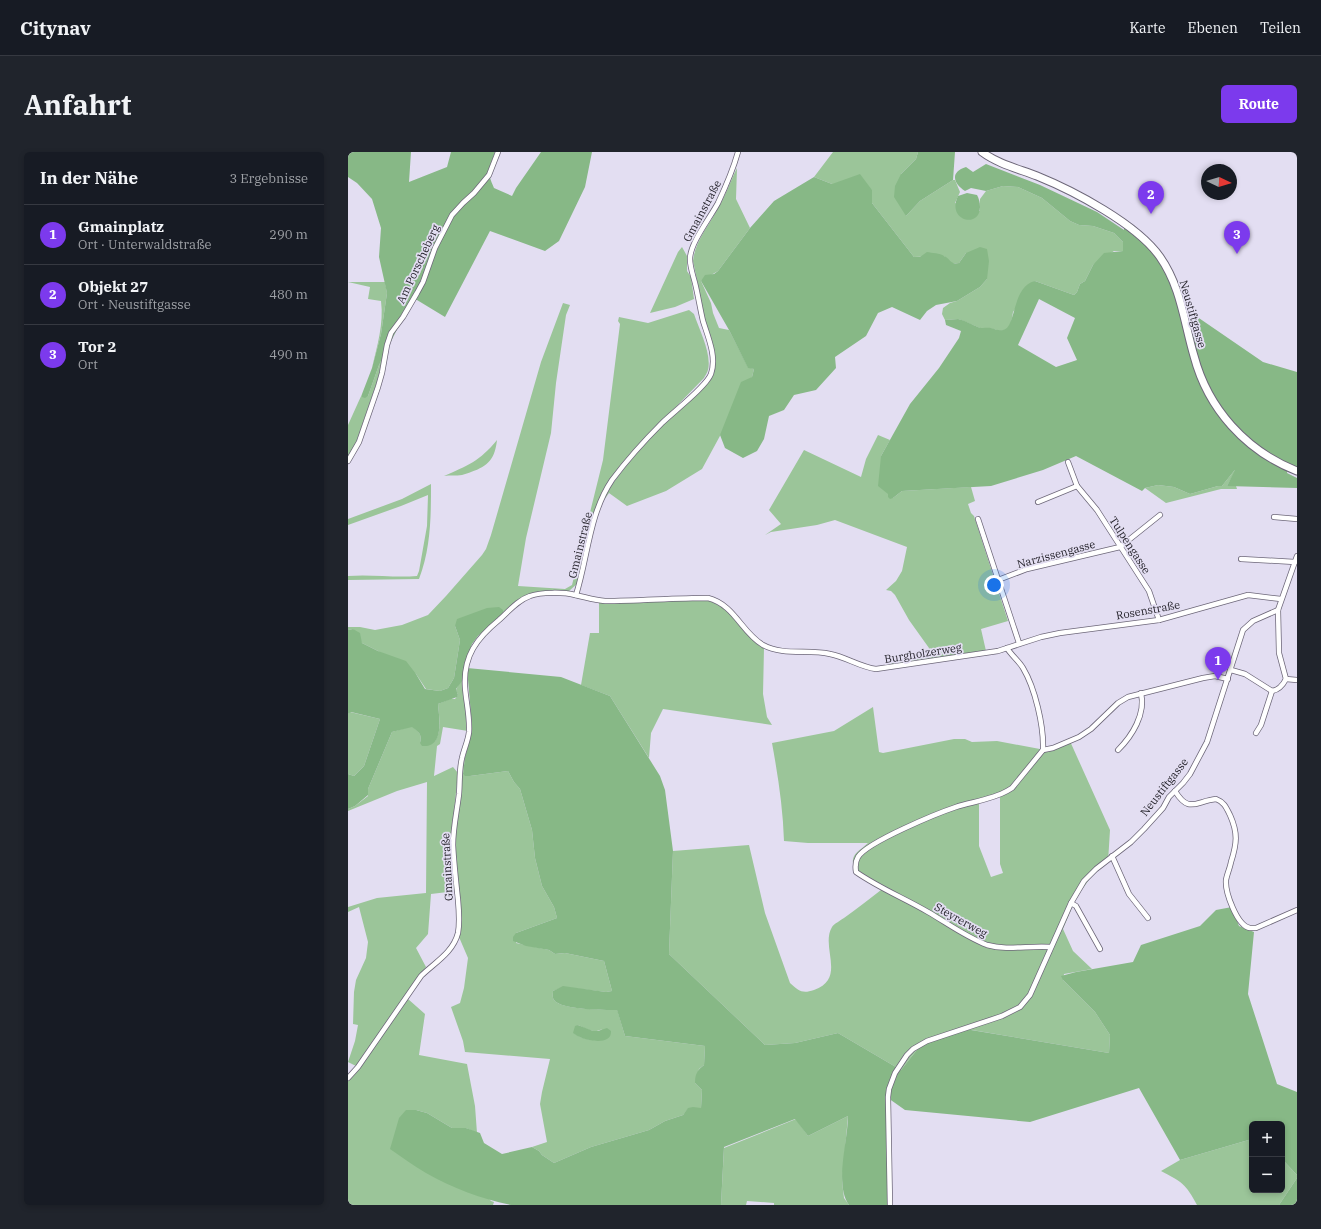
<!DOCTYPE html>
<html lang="de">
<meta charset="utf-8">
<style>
body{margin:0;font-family:"IBM Plex Serif",serif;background:#20242c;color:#f1f3f6}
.controls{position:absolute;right:12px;bottom:12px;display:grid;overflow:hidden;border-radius:6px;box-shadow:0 2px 6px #0003}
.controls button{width:36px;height:36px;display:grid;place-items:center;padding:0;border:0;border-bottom:1px solid #363941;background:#171b24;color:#f1f3f6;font:20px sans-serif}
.compass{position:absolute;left:853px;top:12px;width:36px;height:36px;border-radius:50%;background:#171b24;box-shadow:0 2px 6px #0003;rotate:94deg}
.you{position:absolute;left:646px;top:433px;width:14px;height:14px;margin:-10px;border:3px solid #fff;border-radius:50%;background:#1a73e8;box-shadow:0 0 0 6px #1a73e833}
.badge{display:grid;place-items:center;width:26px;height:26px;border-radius:50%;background:#7c3aed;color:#fff;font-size:13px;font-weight:700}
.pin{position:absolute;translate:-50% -33px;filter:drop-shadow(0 1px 2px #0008)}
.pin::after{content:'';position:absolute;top:21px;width:14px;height:12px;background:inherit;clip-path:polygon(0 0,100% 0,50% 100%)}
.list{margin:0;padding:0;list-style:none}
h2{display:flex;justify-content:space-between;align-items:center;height:52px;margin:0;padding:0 16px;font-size:17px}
h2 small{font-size:13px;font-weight:400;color:#9ea1a6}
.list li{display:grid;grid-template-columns:26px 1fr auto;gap:12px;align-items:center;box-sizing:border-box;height:60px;padding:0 16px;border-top:1px solid #363941}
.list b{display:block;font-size:15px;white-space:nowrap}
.list p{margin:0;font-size:13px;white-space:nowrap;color:#9ea1a6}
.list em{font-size:13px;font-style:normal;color:#9ea1a6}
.map{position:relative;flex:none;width:949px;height:1053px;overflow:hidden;border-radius:6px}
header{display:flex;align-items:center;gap:24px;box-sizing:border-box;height:56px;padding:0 20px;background:#171b24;border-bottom:1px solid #363941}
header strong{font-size:19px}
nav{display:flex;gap:22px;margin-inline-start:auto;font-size:14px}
.intro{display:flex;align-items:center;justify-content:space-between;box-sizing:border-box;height:96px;padding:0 24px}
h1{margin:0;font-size:28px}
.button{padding:10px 18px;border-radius:6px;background:#7c3aed;color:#fff;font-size:14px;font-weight:700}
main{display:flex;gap:24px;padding:0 24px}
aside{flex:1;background:#171b24;border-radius:6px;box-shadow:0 2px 6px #0003}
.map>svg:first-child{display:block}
</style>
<header>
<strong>Citynav</strong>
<nav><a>Karte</a><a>Ebenen</a><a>Teilen</a></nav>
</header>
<div class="intro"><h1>Anfahrt</h1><a class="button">Route</a></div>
<main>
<aside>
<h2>In der Nähe<small>3 Ergebnisse</small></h2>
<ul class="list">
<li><span class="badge">1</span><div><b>Gmainplatz</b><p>Ort · Unterwaldstraße</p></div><em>290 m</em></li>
<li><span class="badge">2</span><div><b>Objekt 27</b><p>Ort · Neustiftgasse</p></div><em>480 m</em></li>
<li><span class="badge">3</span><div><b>Tor 2</b><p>Ort</p></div><em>490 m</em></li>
</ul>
</aside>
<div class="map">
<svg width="949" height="1053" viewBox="0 0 949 1053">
<rect width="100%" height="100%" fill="#e3def2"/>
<g fill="#9bc599" fill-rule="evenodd">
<path d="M 485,0 L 570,0 L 568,7 L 553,22 L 558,64 L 572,49 L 605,28 L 607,28 L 612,40 L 607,51 L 632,59 L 632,47 L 638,39 L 655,34 L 670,35 L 694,46 L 722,69 L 731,73 L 745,74 L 766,81 L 775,90 L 775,99 L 766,99 L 745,113 L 737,129 L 732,132 L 729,140 L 726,143 L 687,129 L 665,160 L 663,172 L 660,177 L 653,179 L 641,176 L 632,176 L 611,167 L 597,168 L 594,162 L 595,156 L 602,151 L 609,149 L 632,135 L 639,127 L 639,122 L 618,101 L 611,111 C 603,113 601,109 596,104 L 566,105 L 524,51 L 524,38 L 484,32 L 466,25 Z"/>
<path d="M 389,16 L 388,47 L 402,76 L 370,119 L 353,129 L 363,151 L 365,161 L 371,176 L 381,178 L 400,215 L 406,217 L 404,225 L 354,317 L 318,339 L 279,354 L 261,341 L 256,348 C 259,338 266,330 272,322 C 299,286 333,256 364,225 C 371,204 361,185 356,164 C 352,146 349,127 345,109 C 347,89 360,75 369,58 C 377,45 382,30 389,16 Z"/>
<path d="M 334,95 L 339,104 L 339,119 L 343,125 L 346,147 L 327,155 L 302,161 L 330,100 Z"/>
<path d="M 0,130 L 37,130 L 39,141 L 33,182 L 24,216 C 29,194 36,172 33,149 L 20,147 L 22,135 Z"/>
<path d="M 215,151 L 222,153 L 218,163 L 208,231 L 203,281 L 178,386 L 170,434 L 217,437 L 224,433 L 255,308 L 272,172 L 270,169 L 271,165 L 300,171 L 341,158 L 346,162 C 351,177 364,202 360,218 C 359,221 357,224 356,226 L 281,303 L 251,347 L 230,431 L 221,439 L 185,441 L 155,462 L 107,474 L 112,488 L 106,526 L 100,536 L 92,539 L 78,537 L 68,522 L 30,499 L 14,491 L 5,477 L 0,478 L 0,475 L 12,475 L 27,478 L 54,473 L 80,463 L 98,444 L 134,403 L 138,397 L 143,383 L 193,210 Z"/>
<path d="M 36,202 L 29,230 L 8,291 L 0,305 L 0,273 L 14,242 L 14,245 L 20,244 L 31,213 Z"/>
<path d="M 530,283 L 542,288 L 533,304 L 545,346 L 554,339 L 623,335 L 627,349 L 620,352 L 623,361 L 626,364 L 660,469 L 633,477 L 638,499 L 532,515 L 541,512 L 580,503 L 581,496 L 561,468 L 547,443 L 543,439 L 538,438 L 548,429 L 554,419 L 559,395 L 487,368 L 469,373 L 423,380 L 417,383 L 433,372 L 421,358 L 456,298 L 513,325 L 518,307 Z"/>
<path d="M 149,288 C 147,306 141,314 123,320 C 121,321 117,322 114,323 C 108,324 102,323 96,324 C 119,314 132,309 149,288 Z"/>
<path d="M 888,318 L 879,334 L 888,334 L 889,337 L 873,337 L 818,351 L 797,336 L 810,333 L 826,335 L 842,342 L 870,334 L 874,334 L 886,319 Z"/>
<path d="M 83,332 C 83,364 83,396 71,427 L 0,428 L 0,424 C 23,422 46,426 69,424 L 71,419 L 79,374 L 80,343 L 53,354 L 0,373 L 0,367 L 54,347 Z"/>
<path d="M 358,448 C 385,455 395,480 416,496 L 415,542 L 419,565 L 424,573 L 315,557 L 303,581 L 301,606 L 262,544 L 233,533 L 242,481 L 251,481 L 251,450 Z"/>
<path d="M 115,523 L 120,563 L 120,579 L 95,575 L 92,592 L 89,594 L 86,624 L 105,615 L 110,621 L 103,689 L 108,739 L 83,742 L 80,782 L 68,796 L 78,815 L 56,845 L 8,914 L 0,910 L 7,889 L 10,873 L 5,872 L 6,840 L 8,828 L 18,806 L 20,790 L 11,755 L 0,760 L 0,755 L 29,746 L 78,741 L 79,630 L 49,639 L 0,659 L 0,657 L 7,654 L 20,644 L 20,637 L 44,580 L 64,574 C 71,580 74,582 72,591 L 87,589 C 94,578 91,565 90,552 L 102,547 L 107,547 L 110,543 L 108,538 Z"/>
<path d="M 525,555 L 531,600 L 535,601 L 606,587 L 617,587 L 624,590 L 649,589 L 692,597 L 705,594 L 721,587 L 762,678 L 760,710 L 743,725 L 728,746 L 715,777 L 725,799 L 744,817 L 716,822 L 715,828 L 747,860 L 762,883 L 761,901 L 612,876 L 576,889 L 553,918 L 490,881 L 447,891 L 417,893 L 321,802 L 325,699 L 401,693 L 417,761 L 442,831 C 451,839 454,842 466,838 C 499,826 472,795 484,775 C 486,772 493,768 496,766 C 509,757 521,747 533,738 L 507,721 C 501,702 508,702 520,691 L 460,691 L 436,689 C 435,656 430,624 424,591 L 486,579 ZM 652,645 L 652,712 L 655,721 L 643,725 L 631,694 L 631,650 Z"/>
<path d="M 2,560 L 32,567 L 16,614 L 6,624 L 0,622 L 0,562 Z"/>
<path d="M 117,605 L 115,622 L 122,624 L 160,619 L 166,630 L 172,637 L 184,678 L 187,706 L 194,734 L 206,755 L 209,766 L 168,781 L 168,791 L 201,798 L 207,802 L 217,801 L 256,809 L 264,839 L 258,840 L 215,835 L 205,839 C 205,842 204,845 206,848 C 213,858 257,858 269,857 L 277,884 L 357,894 L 356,913 L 351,917 L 347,931 L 354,938 L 353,956 L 340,957 L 335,963 L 317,969 L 301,978 L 243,995 L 206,1011 L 194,1003 L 191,999 L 184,995 L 199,990 L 192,952 L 194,940 L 202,907 L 117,900 L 115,889 L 103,855 L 112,851 L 116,836 L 120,806 L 111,785 L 110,734 L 108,704 L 108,675 L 115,613 ZM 230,873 C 239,877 246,882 254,877 L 243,888 L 232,885 L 226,881 Z"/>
<path d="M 60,847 L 77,862 L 71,903 L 119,912 L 127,954 L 129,981 L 118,976 L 104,976 L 79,961 L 68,958 L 143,1049 L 146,1050 L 145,1053 L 0,1053 L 0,929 L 15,911 Z"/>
<path d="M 500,964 L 494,1030 L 496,1046 L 501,1053 L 426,1053 L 426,1051 L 399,1049 L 398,1053 L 373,1053 L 376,996 L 448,967 L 460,984 Z"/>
<path d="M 904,987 L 904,1038 L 934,1038 L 934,1007 L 949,1023 L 949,1026 L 931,1053 L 849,1053 C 838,1032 834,1030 813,1019 L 832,1008 Z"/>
</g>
<g fill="#87b886" fill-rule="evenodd">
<path d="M 0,0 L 63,0 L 61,30 L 99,15 L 103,0 L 147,0 C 141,18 138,18 146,36 L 164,44 L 168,36 L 193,0 L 244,0 L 237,35 L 211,89 L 197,99 L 142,79 L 97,165 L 69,148 L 64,148 L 31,213 L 20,244 L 17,246 L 14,245 L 14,242 L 24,216 L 33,182 L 39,141 L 31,105 L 33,76 L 24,47 L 9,31 L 0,25 Z"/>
<path d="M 570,0 L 607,0 L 605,28 L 572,49 L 558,64 L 546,45 L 547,34 L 553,22 L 568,7 Z"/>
<path d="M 638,12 L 692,33 L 749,60 L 776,78 L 776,69 L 811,98 L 845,162 L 915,210 L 949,220 L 949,315 L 941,312 L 939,321 L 949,326 L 949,336 L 879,334 L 887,318 L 886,319 L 874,334 L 870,334 L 842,342 L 826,335 L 810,333 L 797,336 L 794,339 L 728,304 L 695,318 L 643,334 L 554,339 L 545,346 L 542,347 L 540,345 L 540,342 L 530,334 L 533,304 L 562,252 L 591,216 L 611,186 L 613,179 L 598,173 L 597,168 C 601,168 606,167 610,167 C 617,168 624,173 630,175 C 634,177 639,175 643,176 C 647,177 651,179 655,178 C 669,175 663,135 687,129 L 726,143 L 729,140 L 732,132 L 737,129 L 745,113 L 756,101 L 775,99 L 775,90 L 766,81 L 745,74 L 731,73 L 722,69 L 694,46 L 670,35 L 655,34 L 638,39 L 623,36 L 617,39 C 605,31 602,20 618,15 L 625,20 ZM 691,147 L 727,166 L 719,186 L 729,208 L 708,215 L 670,193 Z"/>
<path d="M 512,22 L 524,38 L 524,51 L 566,105 L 572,105 L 579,100 C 584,101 592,101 596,104 C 603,107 602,113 611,111 L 618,101 L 632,95 L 639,97 L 641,109 L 639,127 L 632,135 L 609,149 L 588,153 L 579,159 L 572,168 L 544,155 L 530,161 L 518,184 L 487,205 L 488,216 L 468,238 L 446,243 L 436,258 L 421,264 L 416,287 L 409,299 L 395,306 L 377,296 L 372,283 L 393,230 L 404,225 L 406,217 L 400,216 L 381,178 L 353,129 L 357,123 L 366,122 L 370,119 L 402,76 L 426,49 L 466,25 L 484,32 Z"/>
<path d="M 619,41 L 629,43 C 631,47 632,50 632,55 C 632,77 598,69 610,44 Z"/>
<path d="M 151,455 L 155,458 L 155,462 L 130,484 L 124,492 L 118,508 L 114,529 L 108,537 L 110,543 L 109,545 L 90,552 C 91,565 97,596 74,594 L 72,591 C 74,582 71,580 64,575 L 44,580 L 20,637 L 20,643 L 7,654 L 0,657 L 0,622 L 6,624 L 16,614 L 32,567 L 3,560 L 0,562 L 0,478 L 5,477 L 12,481 L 14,491 L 30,499 L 58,509 L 68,522 L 77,537 L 92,539 L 100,536 L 106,526 L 112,488 L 107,474 L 109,467 L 139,456 Z"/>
<path d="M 119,516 L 213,525 L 262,544 L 312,624 L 317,638 L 325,699 L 321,802 L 417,893 L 447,891 L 490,881 L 553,918 L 576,889 L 611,876 L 761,901 L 762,883 L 747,860 L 715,828 L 713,824 L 728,820 L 785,810 L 793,793 L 852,774 L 868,758 L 884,755 L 891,774 L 906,780 L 900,842 L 929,932 L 949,940 L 949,1023 L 934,1007 L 934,972 L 904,972 L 904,987 L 832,1008 L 791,936 L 682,970 L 557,958 L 540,946 L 544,1053 L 501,1053 C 486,1032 500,989 500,964 L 460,984 L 447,967 L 376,995 L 373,1053 L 163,1053 C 133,1047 105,1036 78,1021 C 66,1014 54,1005 42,997 L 51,966 L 58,958 L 68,958 L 79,961 L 104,976 L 118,976 L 132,981 L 136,991 L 154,1002 L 184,995 L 191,999 L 194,1003 L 206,1011 L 243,995 L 301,978 L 317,969 L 335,963 L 340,956 L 345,955 L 353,956 L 354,938 L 347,931 C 347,923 349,918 356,913 L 357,894 L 277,884 L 269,858 C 256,858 213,858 206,848 C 204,845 205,842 205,839 L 215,834 L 258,840 L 264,839 L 256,809 L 217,801 L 207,802 L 201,798 L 178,794 L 165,789 L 165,785 L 168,781 L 209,766 L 206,755 L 194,734 L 187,706 L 184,678 L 172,637 L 166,630 L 160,619 L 122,624 L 117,624 L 115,622 L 117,605 L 123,583 L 124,574 Z"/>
<path d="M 230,873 L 245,879 L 250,879 L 259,876 L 263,879 C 264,893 242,889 234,886 C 231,885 228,883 225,881 L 227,874 Z"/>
<path d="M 949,1026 L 949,1053 L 931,1053 Z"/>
</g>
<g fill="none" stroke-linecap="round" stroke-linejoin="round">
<g stroke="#6d6779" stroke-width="6">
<g id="street">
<path d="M 0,309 L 11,290 L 30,235 L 34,221 L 39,193 L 43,181 L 55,165 L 69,141 L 75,130 L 87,96 L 104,63 L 115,51 L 126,41 L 141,23 L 150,0"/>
<path d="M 720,310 L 729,334 L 749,358 L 801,439 L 811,468"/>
<path d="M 690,350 L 729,334"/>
<path d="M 926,365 L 949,367"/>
<path d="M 630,367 L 671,491"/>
<path d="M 893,407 L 947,410"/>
<path d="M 650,428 L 679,417 L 772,395 L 812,363"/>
<path d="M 228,443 C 240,405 241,362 264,328 C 279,308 296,289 314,271 C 325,260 358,235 363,222 C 369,205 360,185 355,169 C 352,156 350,143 347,131 C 345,123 342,115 342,107 C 342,91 362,66 370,51 C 378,34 385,18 390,0"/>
<path d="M 659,496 C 663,503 671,509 675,516 C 687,536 696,574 695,598"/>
<path d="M 883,518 L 897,522 L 924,539 C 931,538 935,533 938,527"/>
<path d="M 938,527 L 931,501 L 930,458 L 949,404"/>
<path d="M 938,527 L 949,528"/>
<path d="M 908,581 L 913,573 L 924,539"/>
<path d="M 695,598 L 664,636 L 659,639 C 645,647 624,650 608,655 C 590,661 519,690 510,705 C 507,710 507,714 508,720 C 531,736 556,746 580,760 C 599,771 618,785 639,793 C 660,799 682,793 703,795"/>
<path d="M 695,598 L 705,596 L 731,585 L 743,577 L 770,551 L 780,545 L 855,526 L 867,524 L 880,527"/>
<path d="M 770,598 C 784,584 798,562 793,541"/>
<path d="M 827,639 C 841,662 848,649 868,647 C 876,650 878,655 882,663 C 890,681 889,691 883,710 C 882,716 879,722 878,728 C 877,740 889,774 902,776 C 904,776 906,776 908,776 L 949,758"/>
<path d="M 764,704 L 781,742 L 800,766"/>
<path d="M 723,751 L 728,754 L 752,797"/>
<path d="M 0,926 L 10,915 L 73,824 C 86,811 105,801 110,781 C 112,770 111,759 110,748 C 108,730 106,712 105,693 C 105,676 109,659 111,642 C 112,630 111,618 114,606 C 116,597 120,589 121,580 C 122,564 118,550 117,535 C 115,504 129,486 151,468 C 161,459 170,448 182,444 C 193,440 216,440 227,443 C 237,445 246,448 257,449 C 291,449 325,446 360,446 C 387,453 393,480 415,493 C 435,504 460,497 482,502 C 498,505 512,515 528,517 L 650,499 L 693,485 L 712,481 L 811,468 L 900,443 L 933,447"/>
<path d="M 542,1053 L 540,945 L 541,937 L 547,921 L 559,903 L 565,897 L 579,889 L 654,864 L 672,855 L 682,843 L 723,751 L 736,729 L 748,717 L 783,690 L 796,677 L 815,656 L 821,645 L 835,631 L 842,622 L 859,590 L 895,478 L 905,469 L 930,458"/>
</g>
</g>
<g stroke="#6d6779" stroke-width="9">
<path id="secondary" d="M 634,0 C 650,12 671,17 689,24 C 726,39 789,72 812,105 C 833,135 836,170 846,204 C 860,257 898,299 949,319"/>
</g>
<use href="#street" stroke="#fff" stroke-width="4.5"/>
<use href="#secondary" stroke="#fff" stroke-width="7"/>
</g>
<g text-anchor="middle" stroke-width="3.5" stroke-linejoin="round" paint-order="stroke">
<g font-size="11" fill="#26242c" stroke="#e3def2">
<text transform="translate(354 59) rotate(-62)" y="4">Gmainstraße</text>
<text transform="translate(70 112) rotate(-65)" y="4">Am Porscheberg</text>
<text transform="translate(845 162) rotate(74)" y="4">Neustiftgasse</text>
<text transform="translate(232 393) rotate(-76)" y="4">Gmainstraße</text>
<text transform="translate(782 393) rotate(57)" y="4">Tulpengasse</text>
<text transform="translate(708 402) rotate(-15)" y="4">Narzissengasse</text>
<text transform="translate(800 458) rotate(-10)" y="4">Rosenstraße</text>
<text transform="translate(575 501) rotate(-9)" y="4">Burgholzerweg</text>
<text transform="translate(816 635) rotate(-52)" y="4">Neustiftgasse</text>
<text transform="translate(99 715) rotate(-93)" y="4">Gmainstraße</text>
<text transform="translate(613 768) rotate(29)" y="4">Steyrerweg</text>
</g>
</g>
</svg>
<div class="controls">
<button>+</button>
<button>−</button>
</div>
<svg class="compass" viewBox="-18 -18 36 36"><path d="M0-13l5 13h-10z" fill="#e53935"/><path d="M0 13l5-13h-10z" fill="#9ea1a6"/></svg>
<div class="you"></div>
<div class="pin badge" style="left:870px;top:528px">1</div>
<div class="pin badge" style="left:803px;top:62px">2</div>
<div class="pin badge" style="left:889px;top:102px">3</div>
</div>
</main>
